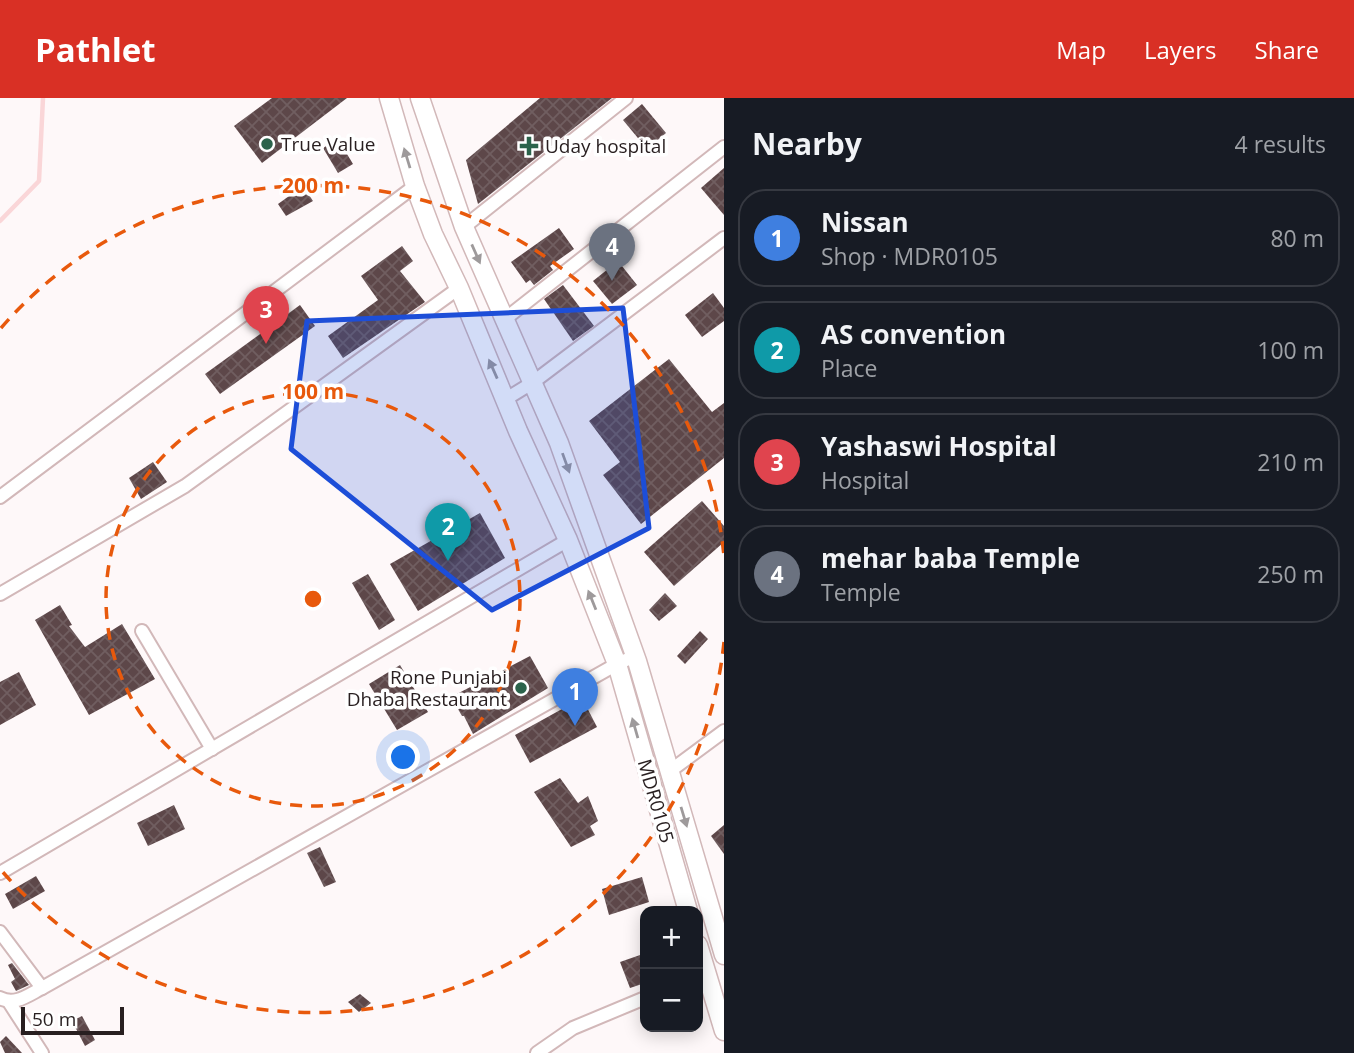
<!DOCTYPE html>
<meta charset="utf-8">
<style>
body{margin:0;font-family:"Open Sans",sans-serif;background:#20242c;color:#f1f3f6}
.controls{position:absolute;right:21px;bottom:21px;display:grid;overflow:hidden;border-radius:14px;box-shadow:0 4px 18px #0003}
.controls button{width:63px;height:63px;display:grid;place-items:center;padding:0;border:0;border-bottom:2px solid #363941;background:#171b24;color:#f1f3f6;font:35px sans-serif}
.scale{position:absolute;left:21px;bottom:18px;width:103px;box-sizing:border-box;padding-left:7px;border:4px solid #281f20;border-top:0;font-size:19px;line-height:24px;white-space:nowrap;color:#281f20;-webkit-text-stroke:5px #fff;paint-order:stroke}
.you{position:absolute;left:404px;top:660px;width:24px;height:24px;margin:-18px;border:5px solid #fff;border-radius:50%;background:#1a73e8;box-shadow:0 0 0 10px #1a73e833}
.badge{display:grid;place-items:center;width:46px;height:46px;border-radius:50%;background:#d93025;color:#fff;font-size:23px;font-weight:700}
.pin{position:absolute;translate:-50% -58px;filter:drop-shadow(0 2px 4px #0008)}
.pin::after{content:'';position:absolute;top:37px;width:24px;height:21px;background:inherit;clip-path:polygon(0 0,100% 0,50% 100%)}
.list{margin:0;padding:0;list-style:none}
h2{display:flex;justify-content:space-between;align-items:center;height:91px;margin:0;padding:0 28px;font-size:30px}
h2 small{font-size:23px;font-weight:400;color:#9ea1a6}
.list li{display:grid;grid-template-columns:46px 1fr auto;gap:21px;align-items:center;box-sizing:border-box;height:98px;margin:0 14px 14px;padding:0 14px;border:2px solid #363941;border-radius:28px}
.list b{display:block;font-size:26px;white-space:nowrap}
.list p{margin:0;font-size:23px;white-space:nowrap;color:#9ea1a6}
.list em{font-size:23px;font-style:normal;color:#9ea1a6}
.map{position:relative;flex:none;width:724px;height:955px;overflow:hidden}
header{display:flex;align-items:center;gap:42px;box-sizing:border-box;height:98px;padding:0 35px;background:#d93025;color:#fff}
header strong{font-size:33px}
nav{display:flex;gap:38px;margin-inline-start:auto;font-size:24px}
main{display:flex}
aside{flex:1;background:#171b24}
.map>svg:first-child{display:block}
</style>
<header>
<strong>Pathlet</strong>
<nav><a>Map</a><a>Layers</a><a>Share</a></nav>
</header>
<main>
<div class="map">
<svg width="724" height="955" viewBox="0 0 724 955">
<defs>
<pattern id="building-cross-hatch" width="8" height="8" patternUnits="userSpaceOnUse" patternTransform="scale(1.75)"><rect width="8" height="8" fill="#5d4749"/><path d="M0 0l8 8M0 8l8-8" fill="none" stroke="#705e60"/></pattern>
</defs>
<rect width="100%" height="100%" fill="#fef8f9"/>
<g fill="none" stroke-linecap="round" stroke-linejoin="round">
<path stroke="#fad6d8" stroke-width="4.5" d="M 0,123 L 39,83 L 43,0"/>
</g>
<g fill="url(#building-cross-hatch)">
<path d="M 272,0 L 347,0 L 262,65 L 234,28 Z"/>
<path d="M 540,0 L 612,0 L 478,106 L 466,62 Z"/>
<path d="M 642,6 L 666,35 L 647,51 L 623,22 Z"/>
<path d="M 338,41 L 353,66 L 338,75 L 323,50 Z"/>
<path d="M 724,70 L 724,117 L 701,90 Z"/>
<path d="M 303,88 L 313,103 L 286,118 L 278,106 Z"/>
<path d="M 559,130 L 574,151 L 550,168 L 553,172 L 534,187 L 530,182 L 526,185 L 511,164 Z"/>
<path d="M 402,148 L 413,163 L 400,173 L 425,204 L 343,260 L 328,238 L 378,202 L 361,178 Z"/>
<path d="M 618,163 L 637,187 L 612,206 L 593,183 Z"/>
<path d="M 563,187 L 594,228 L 573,243 L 544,201 Z"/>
<path d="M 713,195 L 724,210 L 724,223 L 702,239 L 685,217 Z"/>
<path d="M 300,207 L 315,228 L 220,296 L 205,276 Z"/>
<path d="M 669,261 L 712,314 L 724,305 L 724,360 L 641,426 L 603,377 L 620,364 L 589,323 Z"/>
<path d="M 153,364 L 167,384 L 141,401 L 129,380 Z"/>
<path d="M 702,403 L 724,428 L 724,444 L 674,488 L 644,454 Z"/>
<path d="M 480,415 L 505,460 L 418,513 L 390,466 Z"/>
<path d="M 368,476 L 395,522 L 379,532 L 352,485 Z"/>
<path d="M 665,495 L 677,508 L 659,523 L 649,512 Z"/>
<path d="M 60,507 L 72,527 L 69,528 L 85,549 L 122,526 L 155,581 L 89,617 L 35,522 Z"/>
<path d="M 700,533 L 708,541 L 685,566 L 677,558 Z"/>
<path d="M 530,558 L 548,590 L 473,636 L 464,618 L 462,618 L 451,599 Z"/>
<path d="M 400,567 L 428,614 L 397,632 L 369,586 Z"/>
<path d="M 19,574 L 36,607 L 0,627 L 0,584 Z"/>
<path d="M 582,600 L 597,629 L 530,665 L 515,637 Z"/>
<path d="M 560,680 L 578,705 L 588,698 L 598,723 L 590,728 L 595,737 L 571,749 L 534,694 Z"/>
<path d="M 174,707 L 185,731 L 148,748 L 137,725 Z"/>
<path d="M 724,727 L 724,756 L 711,738 Z"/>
<path d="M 320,749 L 336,784 L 324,789 L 307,755 Z"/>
<path d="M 36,778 L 45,793 L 13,811 L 5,796 Z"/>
<path d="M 642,779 L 649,804 L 609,817 L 602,791 Z"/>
<path d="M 643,856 L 645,885 L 630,890 L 620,864 Z"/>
<path d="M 12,865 L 29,887 L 16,893 L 11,884 L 15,881 L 8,867 Z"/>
<path d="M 360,896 L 371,905 L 359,914 L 348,904 Z"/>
<path d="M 82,918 L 95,942 L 85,948 L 72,923 Z"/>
<path d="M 6,938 L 22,955 L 5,955 L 0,944 Z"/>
</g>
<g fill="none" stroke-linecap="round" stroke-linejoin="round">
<g stroke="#d2b8b9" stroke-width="16">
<g id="minor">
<path d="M 464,129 L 626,0"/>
<path d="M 505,221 L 724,49"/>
<path d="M 506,301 L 532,285 L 724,140"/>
<path d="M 0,399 L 415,88"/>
<path d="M 0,496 L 185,388 L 459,190"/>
<path d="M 142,533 L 212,651"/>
<path d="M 670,673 L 724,633"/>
<path d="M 0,775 L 568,442"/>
<path d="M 0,834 L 42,890 L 617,566 L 635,558"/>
<path d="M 0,900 C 15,908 28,897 42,890"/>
<path d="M 9,904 L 42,955"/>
<path d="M 537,955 L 573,930 L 645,900"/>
</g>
</g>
<g stroke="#d2b8b9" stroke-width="21">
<g id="secondary">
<path d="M 389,0 L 415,88 L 433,136 L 459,190 L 518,333 L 568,442 L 617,566 L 688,813"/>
<path d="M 420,0 L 464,129 L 559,345 L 637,563 L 724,857"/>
<path d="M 698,847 L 724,933"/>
</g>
</g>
<use href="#minor" stroke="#fff" stroke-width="12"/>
<use href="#secondary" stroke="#fff" stroke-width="18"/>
</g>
<defs><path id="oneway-solid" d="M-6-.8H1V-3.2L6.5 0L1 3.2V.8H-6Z" transform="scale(1.75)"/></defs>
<g fill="#9e9a9b">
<use href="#oneway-solid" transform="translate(407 60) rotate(-107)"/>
<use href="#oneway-solid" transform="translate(476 156) rotate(66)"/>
<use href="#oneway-solid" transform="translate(493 271) rotate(-114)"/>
<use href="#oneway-solid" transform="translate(566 365) rotate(70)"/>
<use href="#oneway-solid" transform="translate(592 502) rotate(-112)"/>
<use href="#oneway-solid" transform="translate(635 630) rotate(-106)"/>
<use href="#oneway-solid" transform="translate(684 719) rotate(73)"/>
</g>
<path fill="#1d4ed8" fill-opacity="0.2" stroke="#1d4ed8" stroke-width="5" stroke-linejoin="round" d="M 623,210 L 649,430 L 492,512 L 291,351 L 307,223 Z"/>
<g fill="none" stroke="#e8590c" stroke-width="3.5" stroke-dasharray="12 9">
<circle cx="313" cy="501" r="207"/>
<path d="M724 544A413 413 0 0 1 1 772M1 230A413 413 0 0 1 724 458"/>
</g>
<g fill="#2b634b" stroke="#fff" stroke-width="2.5">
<circle cx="267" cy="46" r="7"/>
<path d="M525.5 37.5h7v7h7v7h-7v7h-7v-7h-7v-7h7z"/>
<circle cx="521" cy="590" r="7"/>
</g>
<g text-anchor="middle" stroke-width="7" stroke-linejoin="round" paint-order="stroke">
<g font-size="19" fill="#281f20" stroke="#fff" text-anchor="start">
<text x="281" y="53">True Value</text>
<text x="545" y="55">Uday hospital</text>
<text x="507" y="586" text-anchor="end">Rone Punjabi<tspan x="507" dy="22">Dhaba Restaurant</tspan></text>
</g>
<g font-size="19" fill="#281f20" stroke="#fff">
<text transform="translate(656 703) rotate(74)" y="7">MDR0105</text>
</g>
</g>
<circle cx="313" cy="501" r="10" fill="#e8590c" stroke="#fff" stroke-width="3.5"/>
<g font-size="21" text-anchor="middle" font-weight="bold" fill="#e8590c" stroke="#fff" stroke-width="7" stroke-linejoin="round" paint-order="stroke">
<text x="313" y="95">200 m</text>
<text x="313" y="301">100 m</text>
</g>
</svg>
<div class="controls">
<button>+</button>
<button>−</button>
</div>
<div class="scale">50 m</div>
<div class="you"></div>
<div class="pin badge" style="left:575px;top:628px;background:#3f7fe0">1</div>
<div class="pin badge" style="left:448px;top:463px;background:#0f9aa8">2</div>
<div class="pin badge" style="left:266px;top:246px;background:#e0444e">3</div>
<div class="pin badge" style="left:612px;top:183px;background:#6b7280">4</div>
</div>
<aside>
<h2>Nearby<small>4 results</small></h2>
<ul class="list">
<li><span class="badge" style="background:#3f7fe0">1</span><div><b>Nissan</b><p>Shop · MDR0105</p></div><em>80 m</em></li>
<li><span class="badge" style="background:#0f9aa8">2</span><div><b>AS convention</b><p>Place</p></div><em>100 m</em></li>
<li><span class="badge" style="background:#e0444e">3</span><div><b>Yashaswi Hospital</b><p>Hospital</p></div><em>210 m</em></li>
<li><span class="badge" style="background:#6b7280">4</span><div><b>mehar baba Temple</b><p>Temple</p></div><em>250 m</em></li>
</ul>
</aside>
</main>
